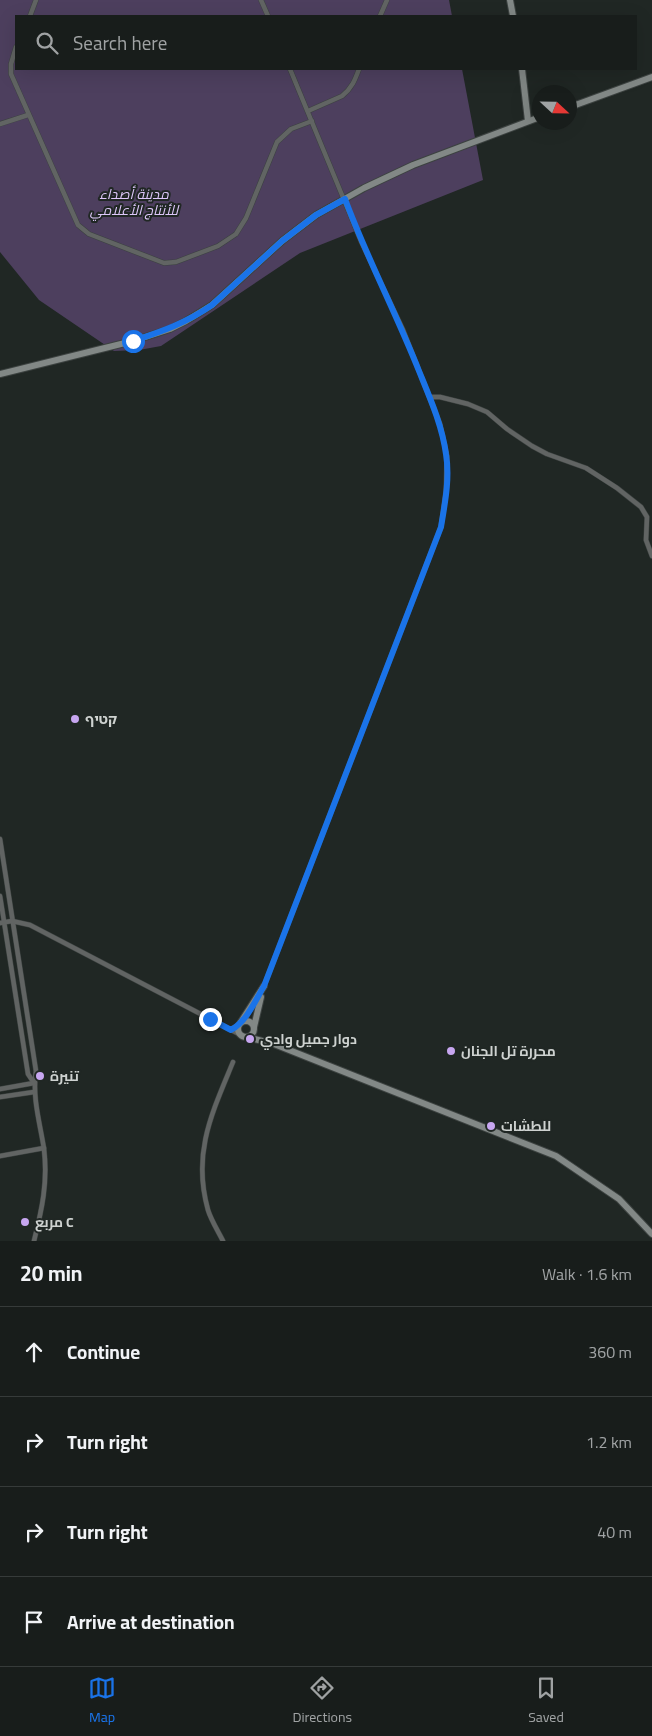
<!DOCTYPE html>
<meta charset="utf-8">
<style>
body{margin:0;font-family:Georgia,Cairo,"Noto Sans Hebrew",serif;background:#212624;color:#f1f3f6}
.compass{position:absolute;left:532px;top:85px;width:45px;height:45px;border-radius:50%;background:#181d1b;box-shadow:0 5px 20px #0002;rotate:112deg}
.stop{position:absolute;width:15px;height:15px;margin:-11px;border:4px solid #1a73e8;border-radius:50%;background:#fff}
.stop.end{background:#1a73e8;border-color:#fff;box-shadow:0 1px 5px #0008}
.list{margin:0;padding:0;list-style:none}
h2{display:flex;justify-content:space-between;align-items:center;height:65px;margin:0;padding:0 20px;font-size:21px}
h2 small{font-size:16px;font-weight:400;color:#9fa2a3}
.list li{display:grid;grid-template-columns:32px 1fr auto;gap:15px;align-items:center;box-sizing:border-box;height:90px;padding:0 20px;border-top:1px solid #363b3a}
.list b{display:block;font-size:19px;white-space:nowrap}
.list em{font-size:16px;font-style:normal;color:#9fa2a3}
.icon{flex:none;width:28px;height:28px;fill:none;stroke:currentColor;stroke-width:2;stroke-linecap:round;stroke-linejoin:round}
.map{position:relative;flex:none;width:652px;height:1241px;overflow:hidden}
.search{position:absolute;background:#181d1b;box-shadow:0 5px 20px #0002;left:15px;right:15px;top:15px;height:55px;display:flex;align-items:center;gap:12px;box-sizing:border-box;padding:0 18px;border-radius:0px;color:#9fa2a3;font-size:19px}
.sheet{height:425px;background:#181d1b}
nav{display:flex;justify-content:space-around;align-items:center;box-sizing:border-box;height:70px;border-top:1px solid #363b3a;background:#181d1b;font-size:14px;color:#9fa2a3}
nav a{display:grid;justify-items:center;gap:2px}
nav .on{color:#1a73e8}
.map>svg:first-child{display:block}
</style>
<div class="map">
<svg width="652" height="1241" viewBox="0 0 652 1241">
<rect width="100%" height="100%" fill="#202724"/>
<path fill="#4d3f5e" d="M 0,0 L 449,0 L 452,16 L 16,16 L 16,69 L 462,69 L 483,180 L 300,253 L 161,346 L 139,350 L 114,351 L 39,300 L 0,252 Z"/>
<g fill="none" stroke-linecap="round" stroke-linejoin="round">
<g stroke="#3c4240" stroke-width="5.5">
<g id="street">
<path d="M 261,0 L 268,16"/>
<path d="M 30,16 L 36,0"/>
<path d="M 380,16 L 387,0"/>
<path d="M 16,47 L 11,64 L 11,74 L 78,225 L 89,234 L 164,263 L 176,262 L 218,246 L 236,234 L 246,218 L 277,142 L 291,129 L 312,121"/>
<path d="M 308,111 L 342,96 C 352,88 355,80 359,69"/>
<path d="M 0,124 L 28,115"/>
<path d="M 430,397 L 440,397 L 468,404 L 487,412 L 507,429 L 532,446 L 547,454 L 586,468 L 617,488 L 641,507 L 647,517 L 646,540 L 652,556"/>
<path d="M 0,839 L 36,1071 C 32,1098 40,1123 44,1149 C 48,1182 42,1209 34,1241"/>
<path d="M 0,896 L 28,1074 L 34,1083"/>
<path d="M 0,923 L 12,921 L 30,925 L 239,1034"/>
<path d="M 264,986 L 441,527 L 446,491 L 447,456 L 440,424 L 403,330 L 361,241 L 290,69"/>
<path d="M 231,1029 L 239,1025"/>
<path d="M 0,1089 L 34,1083"/>
<path d="M 0,1097 L 34,1092"/>
<path d="M 0,1156 L 44,1148"/>
<path d="M 223,1241 C 218,1231 211,1220 208,1210 C 192,1153 212,1113 233,1062"/>
</g>
</g>
<g stroke="#3c4240" stroke-width="8">
<g id="secondary">
<path d="M 510,0 L 513,16"/>
<path d="M 522,69 L 528,121"/>
<path d="M 570,107 L 652,77"/>
<path d="M 0,374 L 133,341 L 170,329 L 186,321 L 212,305 L 282,241 L 316,215 L 364,188 L 413,165 L 540,117"/>
<circle cx="246" cy="1029" r="8"/>
<path d="M 241,1022 L 264,986"/>
<path d="M 254,1027 L 261,997"/>
<path d="M 247,1037 L 274,1044 L 556,1156 L 619,1199 L 652,1234"/>
</g>
</g>
<use href="#street" stroke="#616463" stroke-width="4.5"/>
<use href="#secondary" stroke="#828886" stroke-width="6"/>
</g>
<g fill="none" stroke-linecap="round" stroke-linejoin="round">
<path stroke="#1a73e8" stroke-width="6" d="M 133,341 C 163,331 186,323 212,305 L 282,241 L 316,215 L 345,199 C 367,258 396,313 419,371 C 430,398 442,425 446,454 C 450,478 445,503 441,527 L 264,986 C 255,1001 247,1021 231,1030 L 210,1019"/>
</g>
<g fill="#c7a6f0" stroke="#202724" stroke-width="2">
<circle cx="75" cy="719" r="5"/>
<circle cx="250" cy="1039" r="5"/>
<circle cx="451" cy="1051" r="5"/>
<circle cx="40" cy="1076" r="5"/>
<circle cx="491" cy="1126" r="5"/>
<circle cx="25" cy="1222" r="5"/>
</g>
<g text-anchor="middle" stroke-width="4" stroke-linejoin="round" paint-order="stroke">
<g font-size="14" font-style="italic" fill="#ddc7f9" stroke="#202724">
<text x="134" y="199">مدينة أصداء<tspan x="134" dy="16">للأنتاج الأعلامي</tspan></text>
</g>
<g font-size="14" font-weight="bold" fill="#ced2d0" stroke="#202724" text-anchor="start">
<text x="85" y="724">קטיף</text>
<text x="260" y="1044">دوار جميل وادي</text>
<text x="461" y="1056">محررة تل الجنان</text>
<text x="50" y="1081">تنيرة</text>
<text x="501" y="1131">للطشات</text>
<text x="35" y="1227">مربع C</text>
</g>
</g>
</svg>
<svg class="compass" viewBox="-18 -18 36 36"><path d="M0-13l5 13h-10z" fill="#e53935"/><path d="M0 13l5-13h-10z" fill="#9fa2a3"/></svg>
<div class="stop" style="left:133px;top:341px"></div>
<div class="stop end" style="left:210px;top:1019px"></div>
<div class="search"><svg class="icon" aria-label="search" viewBox="0 0 24 24"><circle cx="10" cy="10" r="6"/><path d="M15 15l6 6"/></svg>Search here</div>
</div>
<section class="sheet">
<h2>20 min<small>Walk · 1.6 km</small></h2>
<ul class="list">
<li><svg class="icon" aria-label="ahead" viewBox="0 0 24 24"><path d="M12 20V5M6 11l6-6 6 6"/></svg><div><b>Continue</b></div><em>360 m</em></li>
<li><svg class="icon" aria-label="right" viewBox="0 0 24 24"><path d="M7 20v-9h11M14 6l5 5-5 5"/></svg><div><b>Turn right</b></div><em>1.2 km</em></li>
<li><svg class="icon" aria-label="right" viewBox="0 0 24 24"><path d="M7 20v-9h11M14 6l5 5-5 5"/></svg><div><b>Turn right</b></div><em>40 m</em></li>
<li><svg class="icon" aria-label="arrive" viewBox="0 0 24 24"><path d="M6 21V4h12l-3 4 3 4H6"/></svg><div><b>Arrive at destination</b></div></li>
</ul>
</section>
<nav>
<a class="on"><svg class="icon" aria-label="map" viewBox="0 0 24 24"><path d="M3 6l6-2 6 2 6-2v14l-6 2-6-2-6 2zM9 4v14M15 6v14"/></svg>Map</a>
<a><svg class="icon" aria-label="directions" viewBox="0 0 24 24"><path d="M12 3l9 9-9 9-9-9zM9 14v-3h6M13 9l2 2-2 2"/></svg>Directions</a>
<a><svg class="icon" aria-label="saved" viewBox="0 0 24 24"><path d="M7 4h10v16l-5-4-5 4z"/></svg>Saved</a>
</nav>
